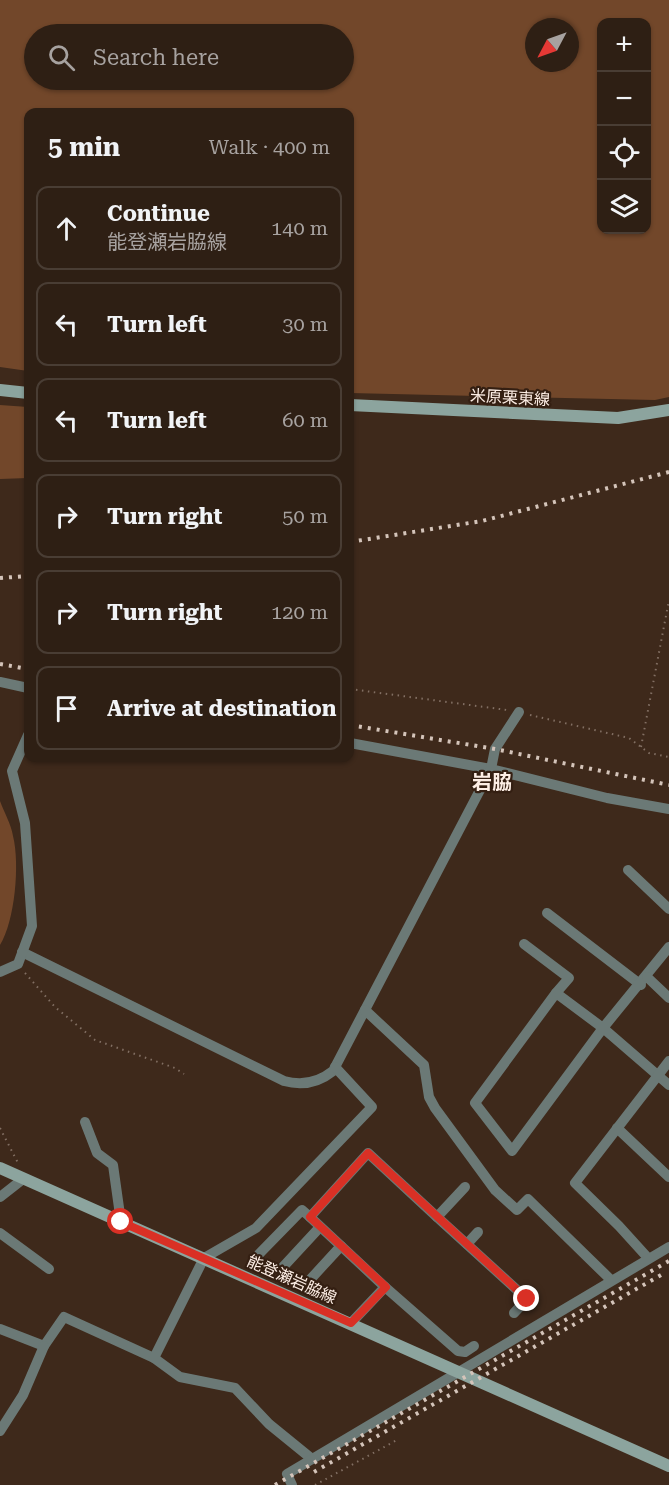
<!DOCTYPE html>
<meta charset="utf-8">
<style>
body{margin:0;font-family:"Roboto Serif","Noto Sans JP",serif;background:#36271d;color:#f1f3f6}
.controls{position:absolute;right:18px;top:18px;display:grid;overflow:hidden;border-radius:12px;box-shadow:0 2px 4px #0004}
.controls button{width:54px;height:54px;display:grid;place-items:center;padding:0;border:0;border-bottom:2px solid #493d34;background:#2e1f14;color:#f1f3f6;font:30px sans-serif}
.compass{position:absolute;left:525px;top:18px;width:54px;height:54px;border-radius:50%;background:#2e1f14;box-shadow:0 2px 4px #0004;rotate:229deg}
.stop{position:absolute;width:18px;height:18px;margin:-14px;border:4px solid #d93025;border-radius:50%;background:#fff}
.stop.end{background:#d93025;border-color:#fff;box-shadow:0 2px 6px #0008}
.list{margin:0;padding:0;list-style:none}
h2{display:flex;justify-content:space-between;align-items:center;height:78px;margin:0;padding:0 24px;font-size:26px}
h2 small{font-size:20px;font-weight:400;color:#a7a2a0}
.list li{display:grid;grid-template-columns:39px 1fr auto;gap:18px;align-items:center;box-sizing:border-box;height:84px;margin:0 12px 12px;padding:0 12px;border:2px solid #493d34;border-radius:12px}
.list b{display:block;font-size:22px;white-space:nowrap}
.list p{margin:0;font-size:20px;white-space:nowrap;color:#a7a2a0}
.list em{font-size:20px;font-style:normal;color:#a7a2a0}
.icon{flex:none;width:33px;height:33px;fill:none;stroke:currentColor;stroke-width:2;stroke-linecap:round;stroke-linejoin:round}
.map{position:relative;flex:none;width:669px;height:1485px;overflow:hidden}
.search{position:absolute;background:#2e1f14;box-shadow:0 2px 4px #0004;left:24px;top:24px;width:330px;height:66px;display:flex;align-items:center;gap:15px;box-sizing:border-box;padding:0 21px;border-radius:33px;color:#a7a2a0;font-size:22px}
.panel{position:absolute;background:#2e1f14;box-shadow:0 2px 4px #0004;left:24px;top:108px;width:330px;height:654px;border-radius:12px}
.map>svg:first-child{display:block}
</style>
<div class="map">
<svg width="669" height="1485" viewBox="0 0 669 1485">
<rect width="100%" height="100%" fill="#3e291b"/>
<g fill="#72472a" fill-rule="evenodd">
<path d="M 0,0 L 669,0 L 669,397 L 655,400 L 350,393 L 350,112 L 28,112 L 28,371 L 0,367 ZM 602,22 L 646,22 L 646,230 L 602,230 ZM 534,27 L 570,27 L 570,63 L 534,63 ZM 34,34 L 344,34 L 344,80 L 34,80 Z"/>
<path d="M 0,405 L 28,407 L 28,478 L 0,479 Z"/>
<path d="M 0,801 C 4,812 11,824 13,836 C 20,864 15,921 0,945 Z"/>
</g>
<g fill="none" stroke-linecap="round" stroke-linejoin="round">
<g stroke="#826f63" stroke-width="2" stroke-dasharray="1.5 4.5" stroke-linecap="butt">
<path d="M 350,689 L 507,710"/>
<path d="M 530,715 L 629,738 L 649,753 L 669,757"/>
<path d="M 641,747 L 669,600"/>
<path d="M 25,973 L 55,1007 L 95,1040 L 175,1068 L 184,1074"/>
<path d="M 0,1128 L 18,1163"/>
<path d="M 315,1485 L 397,1440"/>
</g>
<g stroke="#6b7976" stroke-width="10">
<path d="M 0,682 L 28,688"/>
<path d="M 350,743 L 491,769 L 607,798 L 669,809"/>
<path d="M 628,870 L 669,909"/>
<path d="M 547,913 L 641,985"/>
<path d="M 524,944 L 569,978 L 556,993"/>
<path d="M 669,947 L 603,1028 L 512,1151 L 475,1103 L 556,993 L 603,1028 L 669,1085"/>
<path d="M 22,952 L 284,1081 C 302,1086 318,1083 333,1071 L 491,769 L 495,749 L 519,712"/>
<path d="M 0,972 L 18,964 L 32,926 L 25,823 L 12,771 L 28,735"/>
<path d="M 647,977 L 669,998"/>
<path d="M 365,1010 L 424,1065 L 429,1097 L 435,1108 L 495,1190 L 517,1210 L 528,1199 L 611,1280"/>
<path d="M 85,1122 L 97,1153 L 113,1165 L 121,1222"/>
<path d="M 617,1128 L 669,1177"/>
<path d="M 0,1197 L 23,1179"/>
<path d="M 437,1217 L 527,1299 L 514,1313"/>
<path d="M 0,1233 L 49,1269"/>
<path d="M 467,1244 L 478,1232"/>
<path d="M 259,1254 L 302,1210 L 310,1217"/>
<path d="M 648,1258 L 619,1226 L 575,1183 L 669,1061"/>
<path d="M 283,1267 L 320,1227"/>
<path d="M 307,1283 L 341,1246"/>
<path d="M 385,1287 L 310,1217 L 368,1153 L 437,1217 L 465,1187"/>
<path d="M 351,1323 L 385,1287 L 458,1351 L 465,1352 L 474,1346"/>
<path d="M 0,1329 L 44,1346 L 64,1317 L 154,1358"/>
<path d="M 0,1431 L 23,1395 L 44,1346"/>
<path d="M 312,1459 L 269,1424 L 235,1388 L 180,1377 L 154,1358 L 204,1258 L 256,1228 L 372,1107 L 335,1067"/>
<path d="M 292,1485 L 287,1474 L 669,1247"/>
</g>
<g stroke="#8ca49e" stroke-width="12">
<path d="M 0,390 L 28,393"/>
<path d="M 350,405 L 618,418 L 669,410"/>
<path d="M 0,1168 L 669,1466"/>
</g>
<g stroke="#d4c4ba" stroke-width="4" stroke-dasharray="3 6" stroke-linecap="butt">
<path d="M 350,542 L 482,521 L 669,472"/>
<path d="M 0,578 L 28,576"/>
<path d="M 0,664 L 28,669"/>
<path d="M 350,725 L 495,749 L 669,785"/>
<path d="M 314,1472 L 661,1275"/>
<path d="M 275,1485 L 669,1261"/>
</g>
</g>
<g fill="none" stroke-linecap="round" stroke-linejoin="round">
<path stroke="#d93025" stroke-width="8" d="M 121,1222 L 351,1323 L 386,1287 L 310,1217 L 368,1153 L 527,1299"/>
</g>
<g text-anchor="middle" stroke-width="4.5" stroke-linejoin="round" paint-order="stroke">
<g font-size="16" fill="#fdeee5" stroke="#341f12">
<text transform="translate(510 397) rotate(3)" y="6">米原栗東線</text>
<text transform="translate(292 1279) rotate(24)" y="6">能登瀬岩脇線</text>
</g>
<g font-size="20" font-weight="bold" fill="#fdeee5" stroke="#341f12">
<text x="492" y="789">岩脇</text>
</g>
</g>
</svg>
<div class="controls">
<button>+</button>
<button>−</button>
<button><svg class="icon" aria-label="locate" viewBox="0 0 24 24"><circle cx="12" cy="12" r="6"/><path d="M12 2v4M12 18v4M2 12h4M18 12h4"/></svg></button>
<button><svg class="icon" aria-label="layers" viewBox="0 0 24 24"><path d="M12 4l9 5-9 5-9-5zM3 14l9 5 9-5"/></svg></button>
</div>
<svg class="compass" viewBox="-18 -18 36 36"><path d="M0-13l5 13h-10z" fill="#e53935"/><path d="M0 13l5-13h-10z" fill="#a7a2a0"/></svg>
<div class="stop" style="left:121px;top:1222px"></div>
<div class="stop end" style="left:527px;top:1299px"></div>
<div class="search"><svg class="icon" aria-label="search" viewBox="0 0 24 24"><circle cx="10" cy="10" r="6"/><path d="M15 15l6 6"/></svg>Search here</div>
<section class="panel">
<h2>5 min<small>Walk · 400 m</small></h2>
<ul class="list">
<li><svg class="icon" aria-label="ahead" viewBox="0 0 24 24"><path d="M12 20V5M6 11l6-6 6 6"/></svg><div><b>Continue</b><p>能登瀬岩脇線</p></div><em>140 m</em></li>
<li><svg class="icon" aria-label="left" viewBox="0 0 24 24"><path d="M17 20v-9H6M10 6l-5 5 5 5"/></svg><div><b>Turn left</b></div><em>30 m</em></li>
<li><svg class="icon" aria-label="left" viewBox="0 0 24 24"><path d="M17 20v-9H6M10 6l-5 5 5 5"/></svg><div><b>Turn left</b></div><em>60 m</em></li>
<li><svg class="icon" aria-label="right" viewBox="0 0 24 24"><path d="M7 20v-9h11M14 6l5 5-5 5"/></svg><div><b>Turn right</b></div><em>50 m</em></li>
<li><svg class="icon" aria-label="right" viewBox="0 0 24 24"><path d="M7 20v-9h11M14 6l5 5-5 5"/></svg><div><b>Turn right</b></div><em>120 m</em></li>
<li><svg class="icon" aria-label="arrive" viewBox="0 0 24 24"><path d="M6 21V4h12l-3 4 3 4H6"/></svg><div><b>Arrive at destination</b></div></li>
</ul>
</section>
</div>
